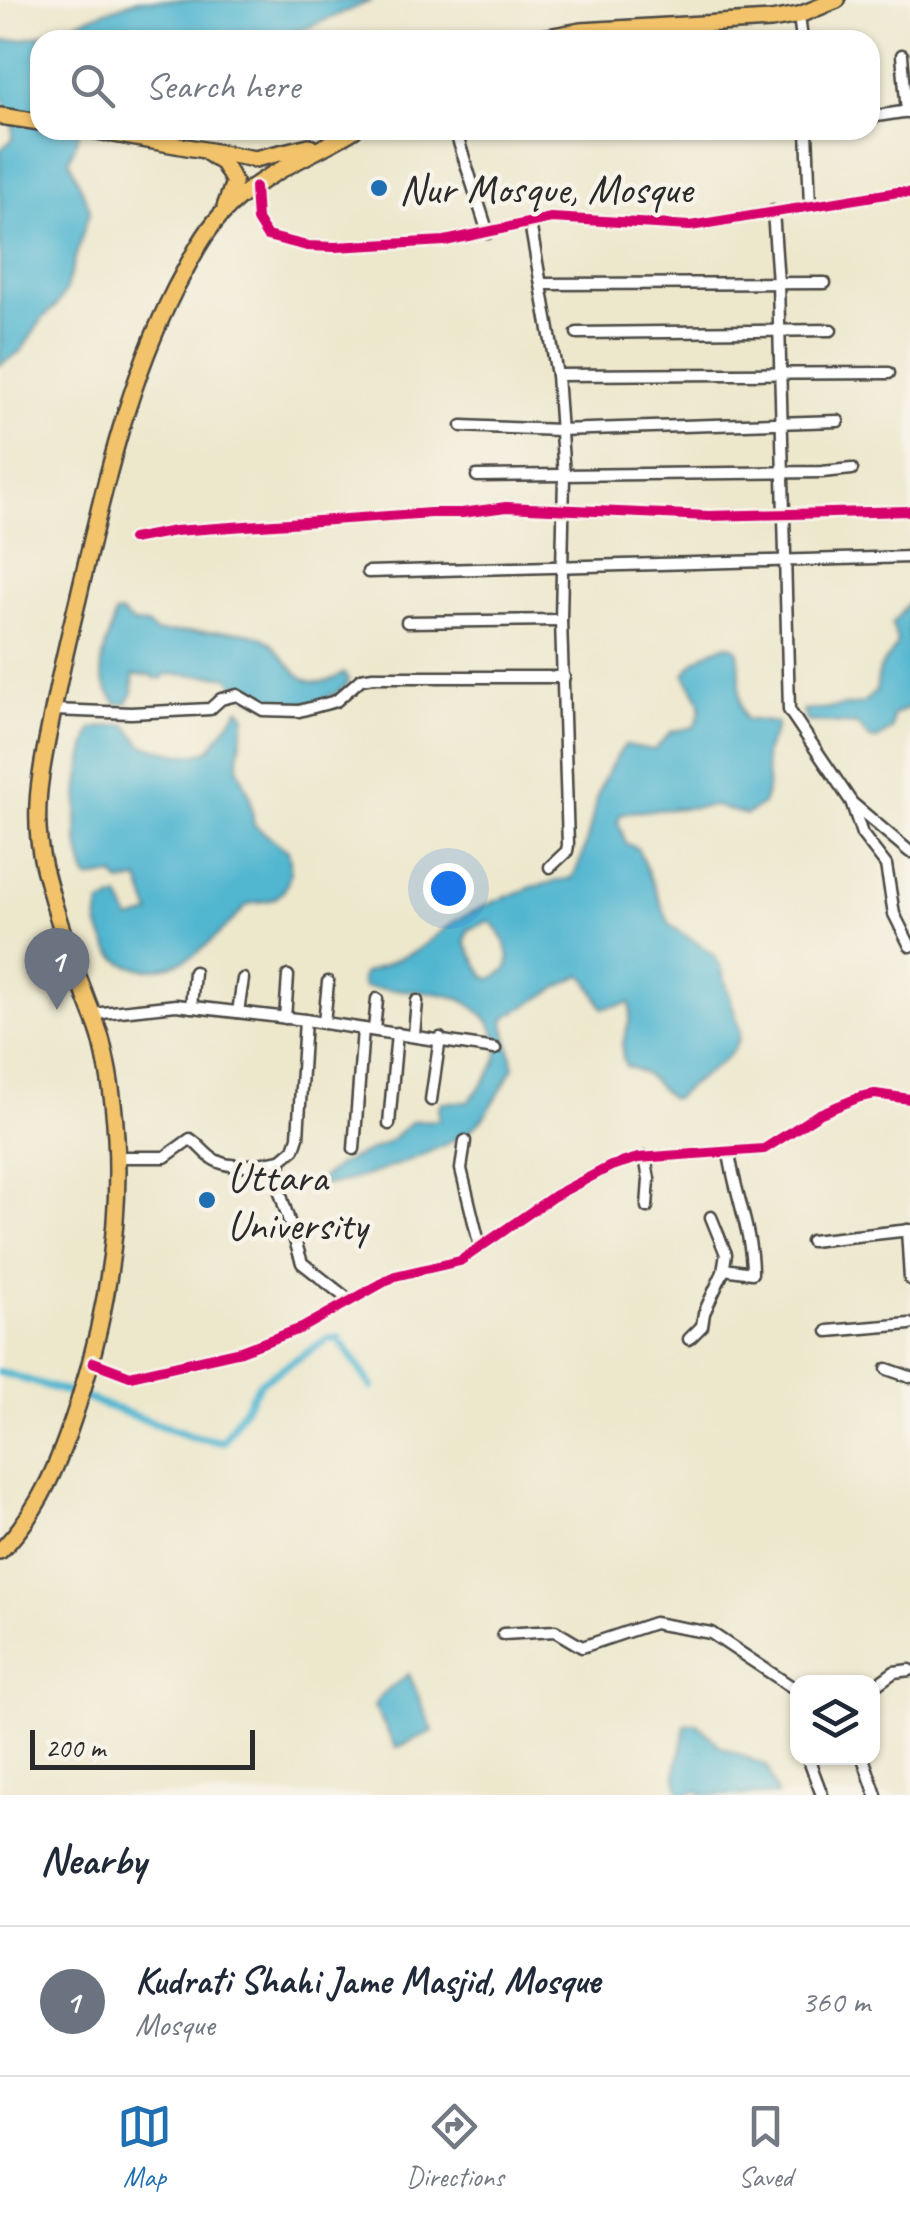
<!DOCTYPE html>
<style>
body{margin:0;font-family:Caveat,sans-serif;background:#f6f6f7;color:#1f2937}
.controls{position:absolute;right:30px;bottom:30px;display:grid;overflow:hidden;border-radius:20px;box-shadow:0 2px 8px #0004}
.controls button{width:90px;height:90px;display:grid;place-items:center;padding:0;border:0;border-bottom:2px solid #e0e1e3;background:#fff;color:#1f2937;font:50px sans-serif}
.scale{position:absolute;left:30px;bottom:25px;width:225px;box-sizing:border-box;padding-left:10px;border:5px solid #2b2b2b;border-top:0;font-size:28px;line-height:35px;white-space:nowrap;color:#2b2b2b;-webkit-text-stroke:8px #f7f3e8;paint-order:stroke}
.you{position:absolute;left:448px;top:888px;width:35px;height:35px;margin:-25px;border:8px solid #fff;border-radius:50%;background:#1a73e8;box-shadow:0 0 0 15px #1a73e833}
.badge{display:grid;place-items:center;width:65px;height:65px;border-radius:50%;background:#1f6fb2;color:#fff;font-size:32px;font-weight:700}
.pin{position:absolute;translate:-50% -82px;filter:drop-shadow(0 2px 5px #0008)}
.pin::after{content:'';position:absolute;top:52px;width:35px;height:30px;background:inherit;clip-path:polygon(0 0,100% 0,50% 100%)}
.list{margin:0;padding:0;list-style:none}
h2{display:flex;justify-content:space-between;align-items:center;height:130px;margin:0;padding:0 40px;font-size:42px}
h2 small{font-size:32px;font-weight:400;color:#747a83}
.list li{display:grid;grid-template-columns:65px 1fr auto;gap:30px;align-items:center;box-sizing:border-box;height:150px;padding:0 40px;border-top:2px solid #e0e1e3}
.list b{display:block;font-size:38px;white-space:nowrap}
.list p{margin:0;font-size:32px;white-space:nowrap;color:#747a83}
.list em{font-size:32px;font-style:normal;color:#747a83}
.icon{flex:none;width:55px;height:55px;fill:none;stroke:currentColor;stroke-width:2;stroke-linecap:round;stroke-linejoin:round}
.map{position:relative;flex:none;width:910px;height:1795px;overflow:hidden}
.search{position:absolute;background:#fff;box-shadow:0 2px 8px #0004;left:30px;right:30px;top:30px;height:110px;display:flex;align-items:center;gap:25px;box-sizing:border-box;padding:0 35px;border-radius:30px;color:#747a83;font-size:38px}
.sheet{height:280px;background:#fff}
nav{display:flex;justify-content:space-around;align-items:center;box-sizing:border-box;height:140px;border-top:2px solid #e0e1e3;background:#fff;font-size:28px;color:#747a83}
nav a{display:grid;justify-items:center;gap:5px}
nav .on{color:#1f6fb2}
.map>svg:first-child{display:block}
</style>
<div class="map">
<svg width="910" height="1795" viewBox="0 0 910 1795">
<rect width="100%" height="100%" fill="#f7f3e8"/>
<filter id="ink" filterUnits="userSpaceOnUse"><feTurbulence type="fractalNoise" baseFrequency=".01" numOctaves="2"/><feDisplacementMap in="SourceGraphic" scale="20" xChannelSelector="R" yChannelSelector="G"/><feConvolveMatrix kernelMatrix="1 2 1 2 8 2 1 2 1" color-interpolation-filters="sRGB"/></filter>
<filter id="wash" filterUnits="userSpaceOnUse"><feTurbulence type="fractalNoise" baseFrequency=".0048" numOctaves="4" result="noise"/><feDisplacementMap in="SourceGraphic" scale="40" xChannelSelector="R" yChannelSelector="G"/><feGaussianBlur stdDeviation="2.25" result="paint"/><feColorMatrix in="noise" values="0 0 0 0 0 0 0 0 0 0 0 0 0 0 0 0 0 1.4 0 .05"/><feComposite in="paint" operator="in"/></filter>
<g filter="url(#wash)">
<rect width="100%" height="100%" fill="#ede7cc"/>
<g fill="#51b6d0" stroke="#3e707e" stroke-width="2.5" fill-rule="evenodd">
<path d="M 140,0 L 373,0 L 278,40 L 40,40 L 40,130 L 80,130 L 69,160 L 90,209 L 65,292 L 56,306 L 43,318 L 21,351 L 0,365 L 0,150 L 13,139 L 13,124 L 0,92 L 0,40 C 39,45 99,9 140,0 Z"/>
<path d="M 910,601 L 910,707 L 893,715 L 892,729 L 876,740 L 870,739 L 857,725 L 806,721 L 803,711 L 862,704 L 876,691 C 878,684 877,673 881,667 C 894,646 902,651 892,624 Z"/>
<path d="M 120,613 L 133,623 L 147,625 L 155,632 C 182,634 237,627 259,636 C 290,649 295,704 344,673 L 348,679 L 346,686 C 318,708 266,715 238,688 C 234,684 231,679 227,676 L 164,674 L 163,678 L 154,678 L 153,675 L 133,675 L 133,693 L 127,703 L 118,704 C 89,675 106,651 115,614 Z"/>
<path d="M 728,645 L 737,649 C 744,673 735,696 745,719 L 777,723 C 776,736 767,742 765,754 C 764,773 772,785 763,804 L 746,815 L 715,806 L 629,812 L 620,815 L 618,822 L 626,843 L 638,849 L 670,925 L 713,954 L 721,967 L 740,1031 C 740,1060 693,1078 675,1098 L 670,1098 C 652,1082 650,1073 626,1066 C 614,1043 635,1026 630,1003 L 603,1008 L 586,978 L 581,975 L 506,1017 L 504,1023 L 514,1067 C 502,1087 491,1111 475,1126 C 452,1147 342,1190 314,1184 L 338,1165 L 388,1142 L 413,1121 L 439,1120 L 439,1107 L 442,1102 L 468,1102 C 491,1074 515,1048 483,1015 C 474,1006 463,999 450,996 C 422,989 393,991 364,987 L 361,980 L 363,974 L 416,951 L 455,921 L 491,903 L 532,887 L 572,878 C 586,854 589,829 596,802 C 600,783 613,761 625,745 L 654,750 L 671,732 L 694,727 C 708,701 696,697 685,675 C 693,659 711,649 728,645 ZM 489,921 C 499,927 514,956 507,968 C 505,971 495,977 492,979 L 485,977 L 465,943 L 468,930 Z"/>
<path d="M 239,708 L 245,716 L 238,758 L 238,768 L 250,796 L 254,825 L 288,851 C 293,868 290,894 270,900 C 260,903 256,900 246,906 C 237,917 206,947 194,955 C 164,974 121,977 105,942 C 98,927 95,918 101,904 L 119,897 L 130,920 L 151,914 L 139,880 L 120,883 L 114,875 L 88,879 C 69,841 78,768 92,729 L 126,724 L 142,745 L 180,754 L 198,754 L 210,749 Z"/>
<path d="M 409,1674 L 433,1731 L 396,1748 L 374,1706 L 380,1696 Z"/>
<path d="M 697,1723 L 721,1747 L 767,1766 L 777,1795 L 704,1795 L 698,1791 L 680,1795 C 680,1789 677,1784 676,1778 C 675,1764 685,1741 685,1725 Z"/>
</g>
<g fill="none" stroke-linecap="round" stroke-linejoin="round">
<path stroke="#51b6d0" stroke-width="8" d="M 0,1372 L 77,1395 L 190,1436 L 223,1442 L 261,1382 L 328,1339 L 338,1337 L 372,1387"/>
</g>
</g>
<g filter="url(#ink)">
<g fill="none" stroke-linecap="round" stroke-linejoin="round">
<g stroke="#484743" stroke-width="15">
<g id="minor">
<path d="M 799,15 L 802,40"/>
<path d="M 902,55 L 907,112"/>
<path d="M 870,117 L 909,111"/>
<path d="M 455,130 L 488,233"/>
<path d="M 807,130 L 810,206"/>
<path d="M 255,187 L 257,220 L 267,236 L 307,246 L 335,247 L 445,241 L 551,218 L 690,226 L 898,192 L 910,193"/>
<path d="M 773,211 L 778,283 L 789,710 L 852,803 L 910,852"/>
<path d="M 530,223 L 557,375 L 564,476 L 561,620 L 568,845 L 567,851 L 550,867"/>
<path d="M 541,284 L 825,283"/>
<path d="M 577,333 L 831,330"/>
<path d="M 557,375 L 889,373"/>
<path d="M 462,426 L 559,430 L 838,421"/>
<path d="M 477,476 L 822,472 L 852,469"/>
<path d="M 132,539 L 175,531 L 431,513 L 462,513 L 506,507 L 709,516 L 910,511"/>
<path d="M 368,572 L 910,557"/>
<path d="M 407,622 L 561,620"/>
<path d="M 53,710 L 131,713 L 210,709 L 221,699 L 237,695 L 263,710 L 299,711 L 336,701 L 361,679 L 373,677 L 564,677"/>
<path d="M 852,804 L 862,834 L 886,865 L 894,914 L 910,946"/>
<path d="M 191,1007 L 194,972"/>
<path d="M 238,1012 L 243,979"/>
<path d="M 93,1014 L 176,1005 L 305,1020 L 495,1049"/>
<path d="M 285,1018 L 288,976"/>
<path d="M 324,1023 L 328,982"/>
<path d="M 374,1030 L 377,999"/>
<path d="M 414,1035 L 417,1001"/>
<path d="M 431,1100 L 440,1038"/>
<path d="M 389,1124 L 397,1033"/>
<path d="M 465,1141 L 461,1169 L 480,1247"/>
<path d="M 354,1149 L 363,1029"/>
<path d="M 115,1157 L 165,1157 L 190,1139 C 200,1145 205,1155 215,1160 C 233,1171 262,1163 281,1160 L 279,1189 L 302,1263 L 349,1300"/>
<path d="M 645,1157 L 649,1179 L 647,1207"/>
<path d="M 281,1160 L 294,1149 L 298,1137 L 305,1020"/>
<path d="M 907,1230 L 910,1279"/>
<path d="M 811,1241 L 910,1230"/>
<path d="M 724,1269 L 752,1273 C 752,1231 735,1194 729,1153"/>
<path d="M 828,1331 L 910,1324"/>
<path d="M 689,1339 L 702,1326 L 704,1313 L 723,1272 L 726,1254 L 711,1217"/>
<path d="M 93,1362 L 130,1376 L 241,1351 L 302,1328 L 395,1276 L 460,1261 L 554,1196 L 611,1166 L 638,1158 L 764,1149 L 819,1114 L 860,1097 L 875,1094 L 910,1099"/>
<path d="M 887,1369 L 910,1377"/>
<path d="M 503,1634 L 555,1631 L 582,1647 L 654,1623 L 711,1633 L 798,1691"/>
<path d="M 872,1688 L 894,1672 L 910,1670"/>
<path d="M 808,1758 L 822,1795"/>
<path d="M 863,1758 L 876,1795"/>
</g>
</g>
<g stroke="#484743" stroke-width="20">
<g id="highway">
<path d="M 531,40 L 581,31 L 771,20 L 799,15 L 837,0"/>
<path d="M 0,116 L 40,122"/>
<path d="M 91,130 L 255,159 L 309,146"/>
<path d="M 208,153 L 223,163 L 234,182 L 225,207"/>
<path d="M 0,1551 C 41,1511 61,1457 78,1404 C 115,1290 131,1161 102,1042 C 98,1025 90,1009 84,992 C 68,952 55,910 44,868 C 30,813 42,765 53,711 C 60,673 69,636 78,599 C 103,492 126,386 176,287 C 189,263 202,236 220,216 C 255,176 310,157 354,130"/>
</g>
</g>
<use href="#minor" stroke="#fff" stroke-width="10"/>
<use href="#highway" stroke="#f2c36a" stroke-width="15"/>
<g stroke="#f7f3e8" stroke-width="16">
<g id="cycleway">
<path d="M 255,187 L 257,220 L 267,236 L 307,246 L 335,247 L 445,241 L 551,218 L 690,226 L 898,192 L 910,193"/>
<path d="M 132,539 L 175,531 L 431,513 L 462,513 L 506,507 L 709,516 L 910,511"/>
<path d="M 93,1362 L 130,1376 L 241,1351 L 302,1328 L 395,1276 L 460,1261 L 554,1196 L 611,1166 L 638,1158 L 764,1149 L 819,1114 L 860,1097 L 875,1094 L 910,1099"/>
</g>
</g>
<use href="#cycleway" stroke="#d6006c" stroke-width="10"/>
</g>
</g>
<g fill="#1f6fb2" stroke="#f7f3e8" stroke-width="4">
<circle cx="379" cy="188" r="10"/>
<circle cx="207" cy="1200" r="10"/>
</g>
<g text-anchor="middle" stroke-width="9" stroke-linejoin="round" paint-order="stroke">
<g font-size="42" fill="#2b2b2b" stroke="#f7f3e8" text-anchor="start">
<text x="399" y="203">Nur Mosque, Mosque</text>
<text x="227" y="1191">Uttara<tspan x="227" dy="48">University</tspan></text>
</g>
</g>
</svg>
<div class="controls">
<button><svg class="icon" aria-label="layers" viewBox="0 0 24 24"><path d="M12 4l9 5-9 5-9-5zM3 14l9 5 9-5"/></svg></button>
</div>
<div class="scale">200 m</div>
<div class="you"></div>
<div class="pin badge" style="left:57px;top:1010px;background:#6b7280">1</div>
<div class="search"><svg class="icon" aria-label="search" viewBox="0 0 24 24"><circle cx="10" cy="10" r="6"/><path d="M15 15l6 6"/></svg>Search here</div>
</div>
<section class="sheet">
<h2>Nearby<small></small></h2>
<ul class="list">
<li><span class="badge" style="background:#6b7280">1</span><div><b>Kudrati Shahi Jame Masjid, Mosque</b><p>Mosque</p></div><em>360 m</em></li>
</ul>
</section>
<nav>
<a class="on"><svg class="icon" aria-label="map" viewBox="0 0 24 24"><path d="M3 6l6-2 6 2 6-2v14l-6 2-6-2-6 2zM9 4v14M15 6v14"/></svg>Map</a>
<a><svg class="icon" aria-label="directions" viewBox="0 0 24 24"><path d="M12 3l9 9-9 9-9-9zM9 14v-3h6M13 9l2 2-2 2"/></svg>Directions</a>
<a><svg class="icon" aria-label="saved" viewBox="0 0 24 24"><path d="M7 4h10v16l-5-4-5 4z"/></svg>Saved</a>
</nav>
